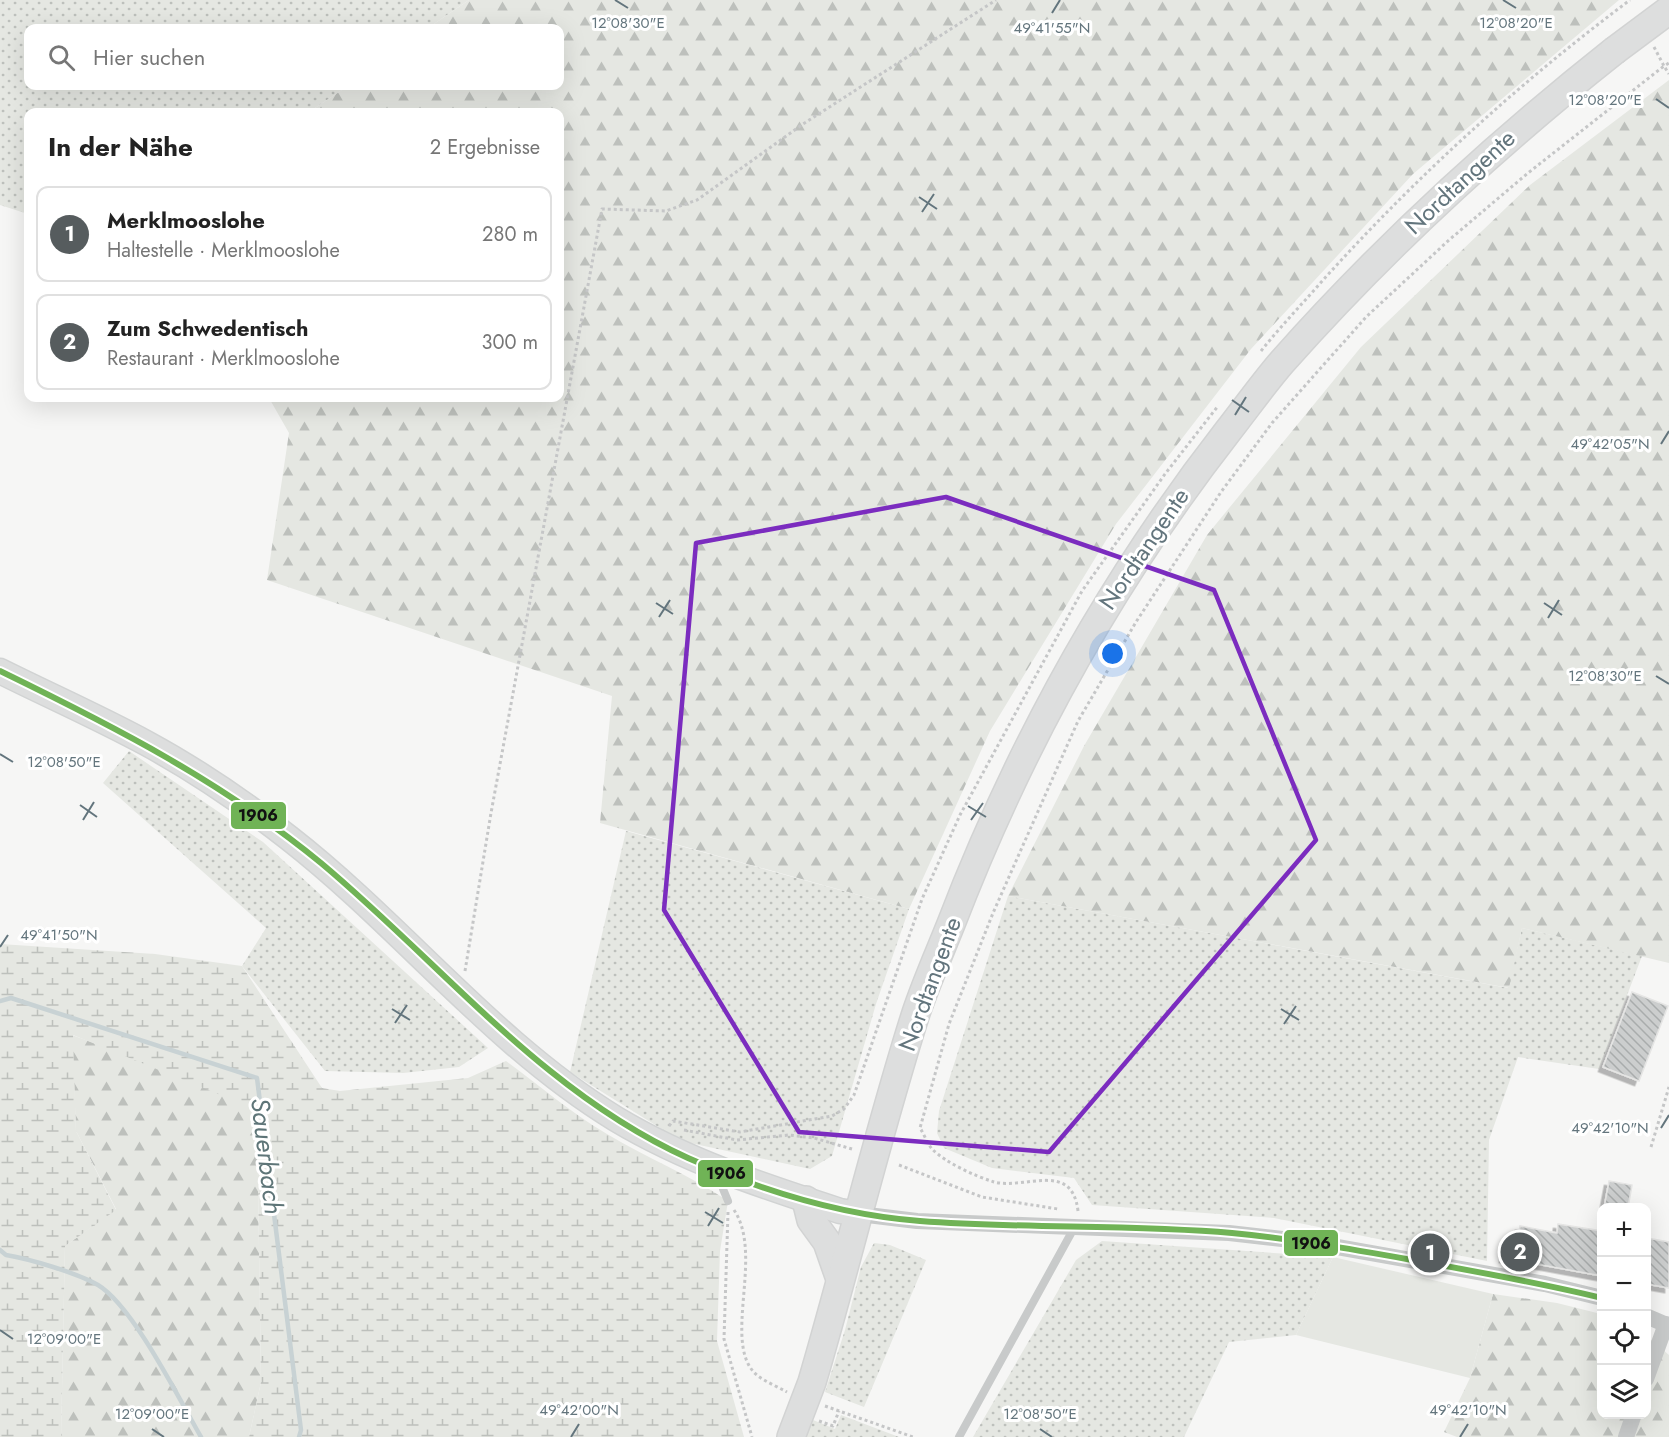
<!DOCTYPE html>
<html lang="de">
<meta charset="utf-8">
<style>
body{margin:0;font-family:Jost,sans-serif;background:#f6f6f6;color:#222}
.controls{position:absolute;right:18px;bottom:18px;display:grid;overflow:hidden;border-radius:12px;box-shadow:0 6px 24px #0002}
.controls button{width:54px;height:54px;display:grid;place-items:center;padding:0;border:0;border-bottom:2px solid #e0e0e0;background:#fff;color:#222;font:30px sans-serif}
.you{position:absolute;left:1113px;top:654px;width:21px;height:21px;margin:-15px;border:4px solid #fff;border-radius:50%;background:#1a73e8;box-shadow:0 0 0 9px #1a73e833}
.badge{display:grid;place-items:center;width:39px;height:39px;border-radius:50%;background:#565c5e;color:#fff;font-size:20px;font-weight:700}
.pin{position:absolute;translate:-50% -50%;border:3px solid #fff;box-shadow:0 2px 6px #0006}
.list{margin:0;padding:0;list-style:none}
h2{display:flex;justify-content:space-between;align-items:center;height:78px;margin:0;padding:0 24px;font-size:26px}
h2 small{font-size:20px;font-weight:400;color:#767676}
.list li{display:grid;grid-template-columns:39px 1fr auto;gap:18px;align-items:center;box-sizing:border-box;height:96px;margin:0 12px 12px;padding:0 12px;border:2px solid #e0e0e0;border-radius:12px}
.list b{display:block;font-size:22px;white-space:nowrap}
.list p{margin:0;font-size:20px;white-space:nowrap;color:#767676}
.list em{font-size:20px;font-style:normal;color:#767676}
.icon{flex:none;width:33px;height:33px;fill:none;stroke:currentColor;stroke-width:2;stroke-linecap:round;stroke-linejoin:round}
.map{position:relative;flex:none;width:1669px;height:1437px;overflow:hidden}
.search{position:absolute;background:#fff;box-shadow:0 6px 24px #0002;left:24px;top:24px;width:540px;height:66px;display:flex;align-items:center;gap:15px;box-sizing:border-box;padding:0 21px;border-radius:12px;color:#767676;font-size:22px}
.panel{position:absolute;background:#fff;box-shadow:0 6px 24px #0002;left:24px;top:108px;width:540px;height:294px;border-radius:12px}
.map>svg:first-child{display:block}
</style>
<div class="map">
<svg width="1669" height="1437" viewBox="0 0 1669 1437">
<defs>
<pattern id="grass-dots" width="8" height="8" patternUnits="userSpaceOnUse" patternTransform="scale(1.5)"><rect width="8" height="8" fill="#e5e7e2"/><path d="M2 2h.1M6 6h.1" fill="none" stroke="#bdc0bc" stroke-width="1.8" stroke-linecap="round"/></pattern>
<pattern id="forest-firs" width="22" height="20" patternUnits="userSpaceOnUse" patternTransform="scale(1.5)"><rect width="22" height="20" fill="#e5e7e2"/><path d="M5 1l3.5 6h-7zM16 11l3.5 6h-7z" fill="#bdc0bc"/></pattern>
<pattern id="wetland-marsh" width="20" height="14" patternUnits="userSpaceOnUse" patternTransform="scale(1.5)"><rect width="20" height="14" fill="#e5e7e2"/><path d="M1 5h8M5 5V1M11 12h8M15 12V8" fill="none" stroke="#bdc0bc"/></pattern>
<pattern id="building-back-hatch" width="6" height="6" patternUnits="userSpaceOnUse" patternTransform="scale(1.5)"><rect width="6" height="6" fill="#cccece"/><path d="M-1 5l2 2M0 0l6 6M5-1l2 2" fill="none" stroke="#a9acac"/></pattern>
<filter id="shadow"><feDropShadow dx="-4.5" dy="4.5" stdDeviation="0" flood-color="#0004"/></filter>
</defs>
<rect width="100%" height="100%" fill="#f6f6f5"/>
<g fill="url(#grass-dots)">
<path d="M 0,0 L 469,0 L 428,28 L 28,28 L 28,86 L 348,86 L 309,112 L 28,112 L 28,214 L 0,205 Z"/>
<path d="M 129,751 L 263,842 L 488,1048 L 459,1067 L 403,1073 L 325,1071 L 242,966 L 266,928 L 103,783 Z"/>
<path d="M 626,831 L 909,909 L 876,1004 L 832,1156 L 810,1169 L 681,1141 L 570,1072 Z"/>
<path d="M 1008,896 L 1508,988 L 1522,928 L 1642,956 L 1599,1069 L 1518,1057 L 1489,1140 L 1487,1261 L 1274,1218 L 1092,1205 L 1074,1178 L 992,1168 L 944,1148 L 937,1133 L 939,1111 Z"/>
<path d="M 1102,1241 L 1333,1257 L 1296,1335 L 1229,1342 L 1184,1437 L 973,1437 L 1076,1260 Z"/>
<path d="M 874,1243 L 890,1245 L 926,1260 L 864,1407 L 825,1392 L 845,1330 L 861,1267 Z"/>
<path d="M 841,1415 L 899,1437 L 806,1437 L 813,1420 L 835,1429 Z"/>
</g>
<g fill="url(#forest-firs)">
<path d="M 469,0 L 1619,0 L 1413,174 L 1251,349 L 1116,524 L 990,731 L 909,909 L 600,823 L 612,696 L 267,580 L 289,433 L 269,398 L 560,398 L 560,112 L 309,112 L 348,86 L 560,86 L 560,28 L 428,28 Z"/>
<path d="M 1669,80 L 1669,963 L 1522,928 L 1509,988 L 1008,896 L 1084,746 L 1207,535 L 1361,347 L 1530,185 Z"/>
<path d="M 72,1035 L 247,1098 L 257,1110 L 261,1382 L 249,1437 L 61,1437 L 65,1246 L 116,1209 L 76,1131 Z"/>
<path d="M 1493,1294 L 1557,1303 L 1601,1314 L 1602,1414 L 1646,1414 L 1647,1336 L 1669,1355 L 1669,1437 L 1457,1437 L 1444,1432 L 1470,1378 Z"/>
</g>
<path fill="url(#wetland-marsh)" d="M 0,944 L 155,954 L 242,966 L 322,1088 L 340,1091 L 468,1078 L 506,1061 C 539,1085 571,1113 607,1134 C 647,1158 690,1175 728,1201 L 720,1251 L 717,1341 L 744,1437 L 249,1437 L 261,1382 L 257,1110 L 73,1035 L 76,1131 L 116,1210 L 65,1246 L 61,1437 L 0,1437 Z"/>
<path fill="#e5e7e2" d="M 1333,1257 L 1493,1294 L 1470,1378 L 1296,1335 Z"/>
<g fill="none" stroke-linecap="round" stroke-linejoin="round">
<g stroke="#c8d2d4" stroke-width="4.5">
<path d="M 0,1001 L 11,998 L 257,1078 L 301,1430 L 299,1437"/>
<path d="M 0,1250 L 6,1255 C 30,1259 77,1273 98,1285 C 133,1306 179,1399 201,1437"/>
</g>
</g>
<g fill="url(#building-back-hatch)" stroke="#e5e5e4" stroke-width="1.5" filter="url(#shadow)">
<path d="M 1632,992 L 1668,1006 L 1639,1081 L 1603,1067 Z"/>
<path d="M 1609,1181 L 1632,1185 L 1628,1208 L 1604,1208 Z"/>
<path d="M 1558,1224 L 1602,1231 L 1602,1276 L 1504,1258 L 1509,1235 L 1518,1237 L 1520,1226 L 1557,1233 Z"/>
<path d="M 1647,1238 L 1669,1242 L 1669,1288 L 1647,1284 Z"/>
</g>
<g fill="none" stroke-linecap="round" stroke-linejoin="round">
<g stroke="#d1d3d3" stroke-width="27">
<path id="secondary" d="M 0,671 C 48,695 98,717 146,743 C 196,770 244,803 289,838 C 402,926 493,1044 616,1119 C 686,1161 763,1186 840,1211 L 859,1214"/>
</g>
<g stroke="#d2d3d3" stroke-width="30">
<g id="primary">
<path d="M 806,1200 L 811,1220 L 827,1242 L 840,1279"/>
<path d="M 791,1437 L 812,1382 C 848,1260 877,1135 916,1013 C 926,983 939,954 951,924 C 1019,747 1111,581 1228,431 C 1246,408 1263,384 1282,362 C 1383,248 1494,146 1614,51"/>
</g>
</g>
<g stroke="#c5c6c7" stroke-width="3" stroke-dasharray="3 3" stroke-linecap="butt">
<path d="M 1654,47 L 1664,66 L 1669,63"/>
<path d="M 1261,351 C 1281,326 1303,303 1324,279 C 1417,176 1519,83 1630,0"/>
<path d="M 465,971 L 491,813 L 602,209 L 666,211 L 697,200 L 803,124 L 996,0"/>
<path d="M 669,1126 L 673,1121 L 740,1132 L 832,1116 L 844,1109 L 854,1095 L 922,899 L 960,815 L 1082,591 L 1165,474 L 1218,406"/>
<path d="M 684,1130 L 737,1140 L 789,1135 L 814,1138 L 852,1149"/>
<path d="M 1651,1147 L 1669,1087"/>
<path d="M 899,1165 L 982,1197 L 1058,1209"/>
<path d="M 734,1210 C 765,1256 720,1346 758,1376 C 766,1382 778,1387 787,1392"/>
<path d="M 1078,1211 C 1072,1160 1025,1190 994,1182 C 975,1176 946,1163 932,1149 C 927,1143 924,1134 920,1128 L 949,1024 L 993,913 L 1078,721 L 1136,622 L 1221,492 L 1272,423 L 1366,317 L 1449,240 L 1528,173 L 1664,66 L 1669,74"/>
<path d="M 728,1212 L 724,1339 L 752,1437"/>
<path d="M 825,1406 L 913,1437"/>
<path d="M 819,1421 L 833,1426 L 839,1411"/>
</g>
<g stroke="#c8caca" stroke-width="8">
<path d="M 726,1174 L 723,1189 L 728,1201"/>
<path d="M 959,1437 L 1074,1228"/>
</g>
<g stroke="#c8caca" stroke-width="16">
<path d="M 859,1214 L 917,1221 L 1229,1233 L 1309,1242 L 1545,1284 L 1602,1298"/>
<path d="M 1646,1316 L 1669,1326"/>
<path d="M 1646,1379 L 1666,1324"/>
<path d="M 1626,1437 L 1634,1414"/>
</g>
<use href="#secondary" stroke="#dddede" stroke-width="24"/>
<use href="#primary" stroke="#dddede" stroke-width="27"/>
<g stroke="#d2d3d3" stroke-width="30" stroke-linecap="butt">
<path id="primary-bridge" d="M 1614,51 L 1669,10"/>
</g>
<use href="#primary-bridge" stroke="#dddede" stroke-width="27"/>
<g stroke="#fff" stroke-width="10">
<path id="bus-1" d="M 0,671 C 115,727 221,781 321,863 C 442,964 542,1092 688,1158 C 760,1190 841,1215 920,1221 C 1024,1229 1129,1224 1232,1233 C 1295,1239 1356,1250 1418,1261 C 1479,1272 1541,1283 1602,1298"/>
</g>
<use href="#bus-1" stroke="#70b356" stroke-width="6"/>
</g>
<path fill="none" stroke="#7b2cbf" stroke-width="4.5" stroke-linejoin="round" d="M 946,497 L 1214,590 L 1316,840 L 1049,1152 L 799,1132 L 664,910 L 696,543 Z"/>
<path fill="none" stroke="#63757d" stroke-width="2" d="M 615,0 L 628,8M 1503,0 L 1516,8M 1052,13 L 1060,0M 1656,99 L 1669,108M 919,197 L 937,209M 922,212 L 934,194M 1232,400 L 1249,412M 1235,415 L 1246,397M 1661,444 L 1669,431M 656,603 L 673,614M 1544,603 L 1562,615M 659,617 L 670,600M 1548,618 L 1559,600M 1656,676 L 1669,684M 0,754 L 13,762M 80,805 L 97,817M 968,806 L 986,817M 83,820 L 94,802M 971,820 L 983,803M 0,947 L 8,935M 392,1009 L 410,1020M 1281,1009 L 1299,1020M 395,1023 L 407,1005M 1284,1024 L 1296,1006M 1661,1128 L 1669,1115M 705,1212 L 723,1223M 708,1226 L 719,1208M 0,1330 L 13,1339M 152,1429 L 164,1437M 1040,1429 L 1052,1437M 571,1437 L 579,1424M 1460,1437 L 1468,1424"/>
<g text-anchor="middle" stroke-width="6" stroke-linejoin="round" paint-order="stroke">
<g font-size="24" fill="#63757d" stroke="#fff">
<text transform="translate(1460 182) rotate(-43)" y="8">Nordtangente</text>
<text transform="translate(1144 549) rotate(-56)" y="8">Nordtangente</text>
<text transform="translate(930 984) rotate(-70)" y="8">Nordtangente</text>
</g>
<g font-size="26" font-style="italic" fill="#5e7578" stroke="#fff">
<text transform="translate(267 1156) rotate(83)" y="9">Sauerbach</text>
</g>
</g>
<g font-size="15" text-anchor="middle" fill="#63757d" stroke="#fff" stroke-width="6" stroke-linejoin="round" paint-order="stroke">
<text x="628" y="28">12°08'30"E</text>
<text x="1516" y="28">12°08'20"E</text>
<text x="1052" y="33">49°41'55"N</text>
<text x="1605" y="105">12°08'20"E</text>
<text x="1610" y="449">49°42'05"N</text>
<text x="1605" y="681">12°08'30"E</text>
<text x="64" y="767">12°08'50"E</text>
<text x="59" y="940">49°41'50"N</text>
<text x="1610" y="1133">49°42'10"N</text>
<text x="64" y="1344">12°09'00"E</text>
<text x="579" y="1415">49°42'00"N</text>
<text x="1468" y="1415">49°42'10"N</text>
<text x="152" y="1419">12°09'00"E</text>
<text x="1040" y="1419">12°08'50"E</text>
</g>
<g stroke="#fff" stroke-width="2">
<rect x="230" y="801" width="57" height="29" rx="6" fill="#70b356"/>
<rect x="697" y="1159" width="57" height="29" rx="6" fill="#70b356"/>
<rect x="1283" y="1229" width="56" height="28" rx="6" fill="#70b356"/>
</g>
<g font-size="16" text-anchor="middle" font-weight="bold" fill="#111">
<text x="258" y="821">1906</text>
<text x="726" y="1179">1906</text>
<text x="1311" y="1249">1906</text>
</g>
</svg>
<div class="controls">
<button>+</button>
<button>−</button>
<button><svg class="icon" aria-label="locate" viewBox="0 0 24 24"><circle cx="12" cy="12" r="6"/><path d="M12 2v4M12 18v4M2 12h4M18 12h4"/></svg></button>
<button><svg class="icon" aria-label="layers" viewBox="0 0 24 24"><path d="M12 4l9 5-9 5-9-5zM3 14l9 5 9-5"/></svg></button>
</div>
<div class="you"></div>
<div class="pin badge" style="left:1430px;top:1253px">1</div>
<div class="pin badge" style="left:1520px;top:1252px">2</div>
<div class="search"><svg class="icon" aria-label="search" viewBox="0 0 24 24"><circle cx="10" cy="10" r="6"/><path d="M15 15l6 6"/></svg>Hier suchen</div>
<section class="panel">
<h2>In der Nähe<small>2 Ergebnisse</small></h2>
<ul class="list">
<li><span class="badge">1</span><div><b>Merklmooslohe</b><p>Haltestelle · Merklmooslohe</p></div><em>280 m</em></li>
<li><span class="badge">2</span><div><b>Zum Schwedentisch</b><p>Restaurant · Merklmooslohe</p></div><em>300 m</em></li>
</ul>
</section>
</div>
